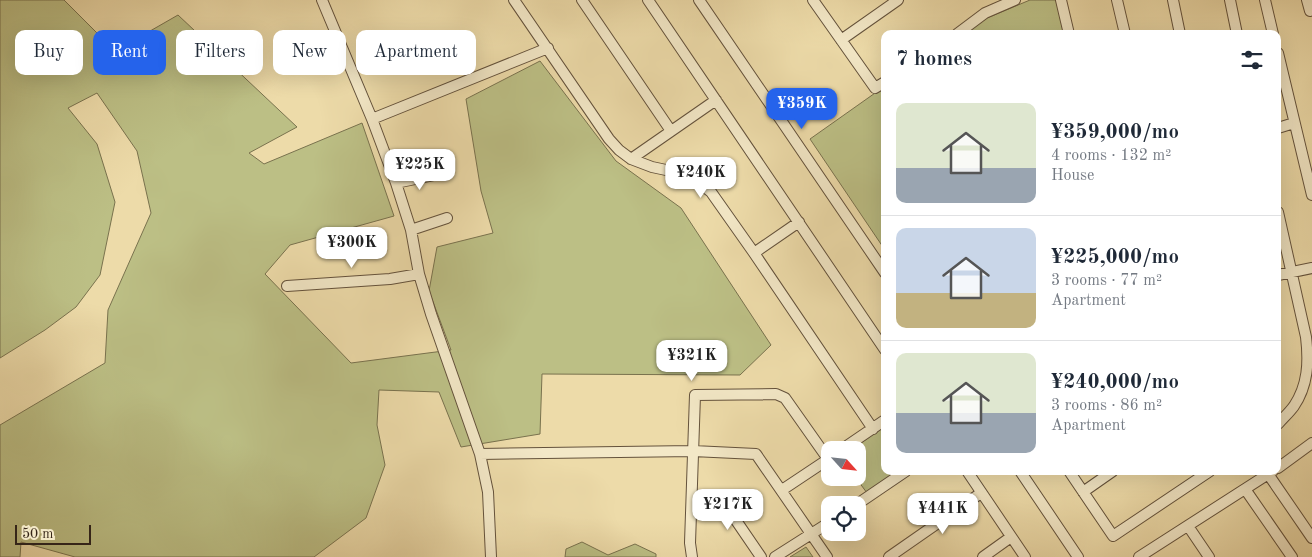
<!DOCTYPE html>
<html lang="en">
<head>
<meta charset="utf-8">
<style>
  :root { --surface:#fff; --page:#f6f6f7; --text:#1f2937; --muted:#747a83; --line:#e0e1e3; --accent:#2563eb }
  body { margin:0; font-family:"Old Standard TT",serif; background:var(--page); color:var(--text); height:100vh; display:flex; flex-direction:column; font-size:19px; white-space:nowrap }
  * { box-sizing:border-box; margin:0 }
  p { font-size:16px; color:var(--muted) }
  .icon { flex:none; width:28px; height:28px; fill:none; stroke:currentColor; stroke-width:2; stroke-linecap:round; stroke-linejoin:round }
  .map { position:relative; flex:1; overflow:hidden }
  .drawer { position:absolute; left:881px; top:30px; width:400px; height:445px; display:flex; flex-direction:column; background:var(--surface); border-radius:10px; box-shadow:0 5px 20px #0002 }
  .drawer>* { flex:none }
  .hud { position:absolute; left:15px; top:30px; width:475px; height:45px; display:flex; gap:10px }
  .needle { width:32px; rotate:117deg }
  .controls { position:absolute; left:821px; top:441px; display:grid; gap:10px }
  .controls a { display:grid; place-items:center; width:45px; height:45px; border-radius:10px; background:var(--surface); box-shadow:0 5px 20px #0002; font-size:25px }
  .scale { position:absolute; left:15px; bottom:12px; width:76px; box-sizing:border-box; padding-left:5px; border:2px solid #362518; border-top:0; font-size:14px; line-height:18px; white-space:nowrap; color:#362518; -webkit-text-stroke:4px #f3e8c7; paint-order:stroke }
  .price { position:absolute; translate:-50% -42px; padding:0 11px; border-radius:10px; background:#fff; color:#222; font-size:16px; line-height:32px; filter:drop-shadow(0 1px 2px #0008) }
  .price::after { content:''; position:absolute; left:50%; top:30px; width:15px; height:11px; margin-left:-8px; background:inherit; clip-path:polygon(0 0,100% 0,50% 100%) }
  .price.current { background:var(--accent); color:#fff }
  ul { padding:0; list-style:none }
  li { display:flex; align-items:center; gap:15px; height:125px; padding:0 15px }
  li+li { border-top:1px solid var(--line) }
  li span { display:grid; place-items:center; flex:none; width:140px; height:100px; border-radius:10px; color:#555 }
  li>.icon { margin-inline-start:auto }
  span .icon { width:60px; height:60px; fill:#fffc; stroke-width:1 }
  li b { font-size:21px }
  h2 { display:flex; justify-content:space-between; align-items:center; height:60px; padding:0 15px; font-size:21px }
  .tag { padding:0 18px; border-radius:10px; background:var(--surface); box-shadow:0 5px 20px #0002; font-size:18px; line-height:45px }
  .tag.current { background:var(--accent); color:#fff }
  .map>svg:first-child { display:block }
</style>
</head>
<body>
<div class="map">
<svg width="1312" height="557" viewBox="0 0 1312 557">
  <rect width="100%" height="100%" fill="#eddba9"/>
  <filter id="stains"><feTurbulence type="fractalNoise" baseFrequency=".004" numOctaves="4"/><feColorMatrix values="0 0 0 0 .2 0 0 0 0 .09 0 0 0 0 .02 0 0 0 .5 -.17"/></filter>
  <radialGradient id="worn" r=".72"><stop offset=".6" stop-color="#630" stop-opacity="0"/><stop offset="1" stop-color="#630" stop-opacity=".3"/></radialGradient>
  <path fill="#bcbf85" stroke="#79724e" d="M0 0H64L107 43 117 50 178 15 297 127 249 153 264 164 362 123 394 216 290 245 265 274 351 363 451 350 429 291 437 247 493 233 481 191 466 99 540 61 616 161 681 208 771 345 740 375 542 374 540 434 461 447 439 392 379 390 377 425 385 465 366 518 314 557H75L21 542 20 557H0V425L105 363 108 310 151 213 137 151 97 93 68 108 97 144 115 202 100 275 76 307 45 330 0 358Z
    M1030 0H1056L1064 34H964L987 18Z
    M885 86V250L810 139Z
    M885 426V471H898L867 493 856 478H858V450H851Z
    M582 542 608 555 635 544 656 554V557H565L566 549Z
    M806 547 813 557H790Z"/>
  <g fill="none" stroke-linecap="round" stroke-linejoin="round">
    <defs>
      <path id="minor" d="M322 0 372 119 396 183 411 230 419 274 431 314 480 454 488 492 491 557
        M514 0 609 139 619 150 631 159 652 167 680 173 691 177 711 192 754 253 873 429
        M582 0 671 131
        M648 0 885 350
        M699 0 885 273
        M813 0 875 88 885 82
        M1061 0 1069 34
        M1117 0 1125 34
        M1173 0 1180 34
        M1230 0 1237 34
        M1265 0 1273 34
        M1307 0 1310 11 1312 10
        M957 34 985 13 1015 0
        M841 40 898 0
        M1278 53 1312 195
        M372 119 548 48
        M1278 128 1294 123
        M631 159 716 100
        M396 183 439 174
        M1278 212 1306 337C1309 362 1308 385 1294 406 1289 413 1283 418 1278 424
        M411 230 447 218
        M754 253 799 222
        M1278 275 1312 268
        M287 286 390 279 419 274
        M841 450 885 420
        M480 454 693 451 756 454 827 557
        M1278 468 1312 443
        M967 471 1025 557
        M1020 471 1078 557
        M1069 471 1113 536 1210 471
        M1266 471 1312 538
        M1245 489 1292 557
        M782 490 830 458
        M1083 492 1113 471
        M856 505 906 471
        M692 508C707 508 721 505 733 516L761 557
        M1188 526 1209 557
        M692 557 690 543 695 395 776 394 785 398 828 459
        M775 557 830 522
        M889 557 981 493
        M983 557 1011 537
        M1139 557 1273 471"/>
    </defs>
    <use href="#minor" stroke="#64523c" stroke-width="12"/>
    <use href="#minor" stroke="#f3e8c7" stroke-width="10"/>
  </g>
  <rect width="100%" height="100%" filter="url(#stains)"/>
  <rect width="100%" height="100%" fill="url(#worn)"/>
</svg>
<div class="controls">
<a><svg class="needle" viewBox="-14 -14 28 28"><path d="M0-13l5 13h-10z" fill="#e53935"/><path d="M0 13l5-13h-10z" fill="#747a83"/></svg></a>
<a><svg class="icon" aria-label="locate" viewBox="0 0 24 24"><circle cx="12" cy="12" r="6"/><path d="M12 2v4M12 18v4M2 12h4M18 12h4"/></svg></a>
</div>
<div class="scale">50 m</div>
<b class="price current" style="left:802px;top:130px">¥359K</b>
<b class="price" style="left:420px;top:191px">¥225K</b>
<b class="price" style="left:701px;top:199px">¥240K</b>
<b class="price" style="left:352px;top:269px">¥300K</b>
<b class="price" style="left:692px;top:382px">¥321K</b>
<b class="price" style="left:728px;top:531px">¥217K</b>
<b class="price" style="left:943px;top:535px">¥441K</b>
<div class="hud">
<a class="tag">Buy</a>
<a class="tag current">Rent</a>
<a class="tag">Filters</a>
<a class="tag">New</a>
<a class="tag">Apartment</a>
</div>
<section class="drawer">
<h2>7 homes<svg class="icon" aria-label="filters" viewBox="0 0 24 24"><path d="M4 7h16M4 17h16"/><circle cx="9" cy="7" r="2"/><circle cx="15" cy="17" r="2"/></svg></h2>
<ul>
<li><span style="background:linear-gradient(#dfe7d0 65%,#9aa5b1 0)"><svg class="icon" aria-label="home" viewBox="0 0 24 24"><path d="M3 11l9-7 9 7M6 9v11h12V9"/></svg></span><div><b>¥359,000/mo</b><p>4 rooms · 132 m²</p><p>House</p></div></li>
<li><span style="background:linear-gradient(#c9d6e8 65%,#c2b280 0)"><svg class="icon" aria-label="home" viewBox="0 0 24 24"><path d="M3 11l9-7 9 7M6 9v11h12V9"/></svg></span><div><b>¥225,000/mo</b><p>3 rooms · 77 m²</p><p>Apartment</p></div></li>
<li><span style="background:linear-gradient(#dfe7d0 60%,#9aa5b1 0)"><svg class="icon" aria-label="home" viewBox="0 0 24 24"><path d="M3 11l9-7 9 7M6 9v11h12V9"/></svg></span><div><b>¥240,000/mo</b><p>3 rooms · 86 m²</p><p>Apartment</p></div></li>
</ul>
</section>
</div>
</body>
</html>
